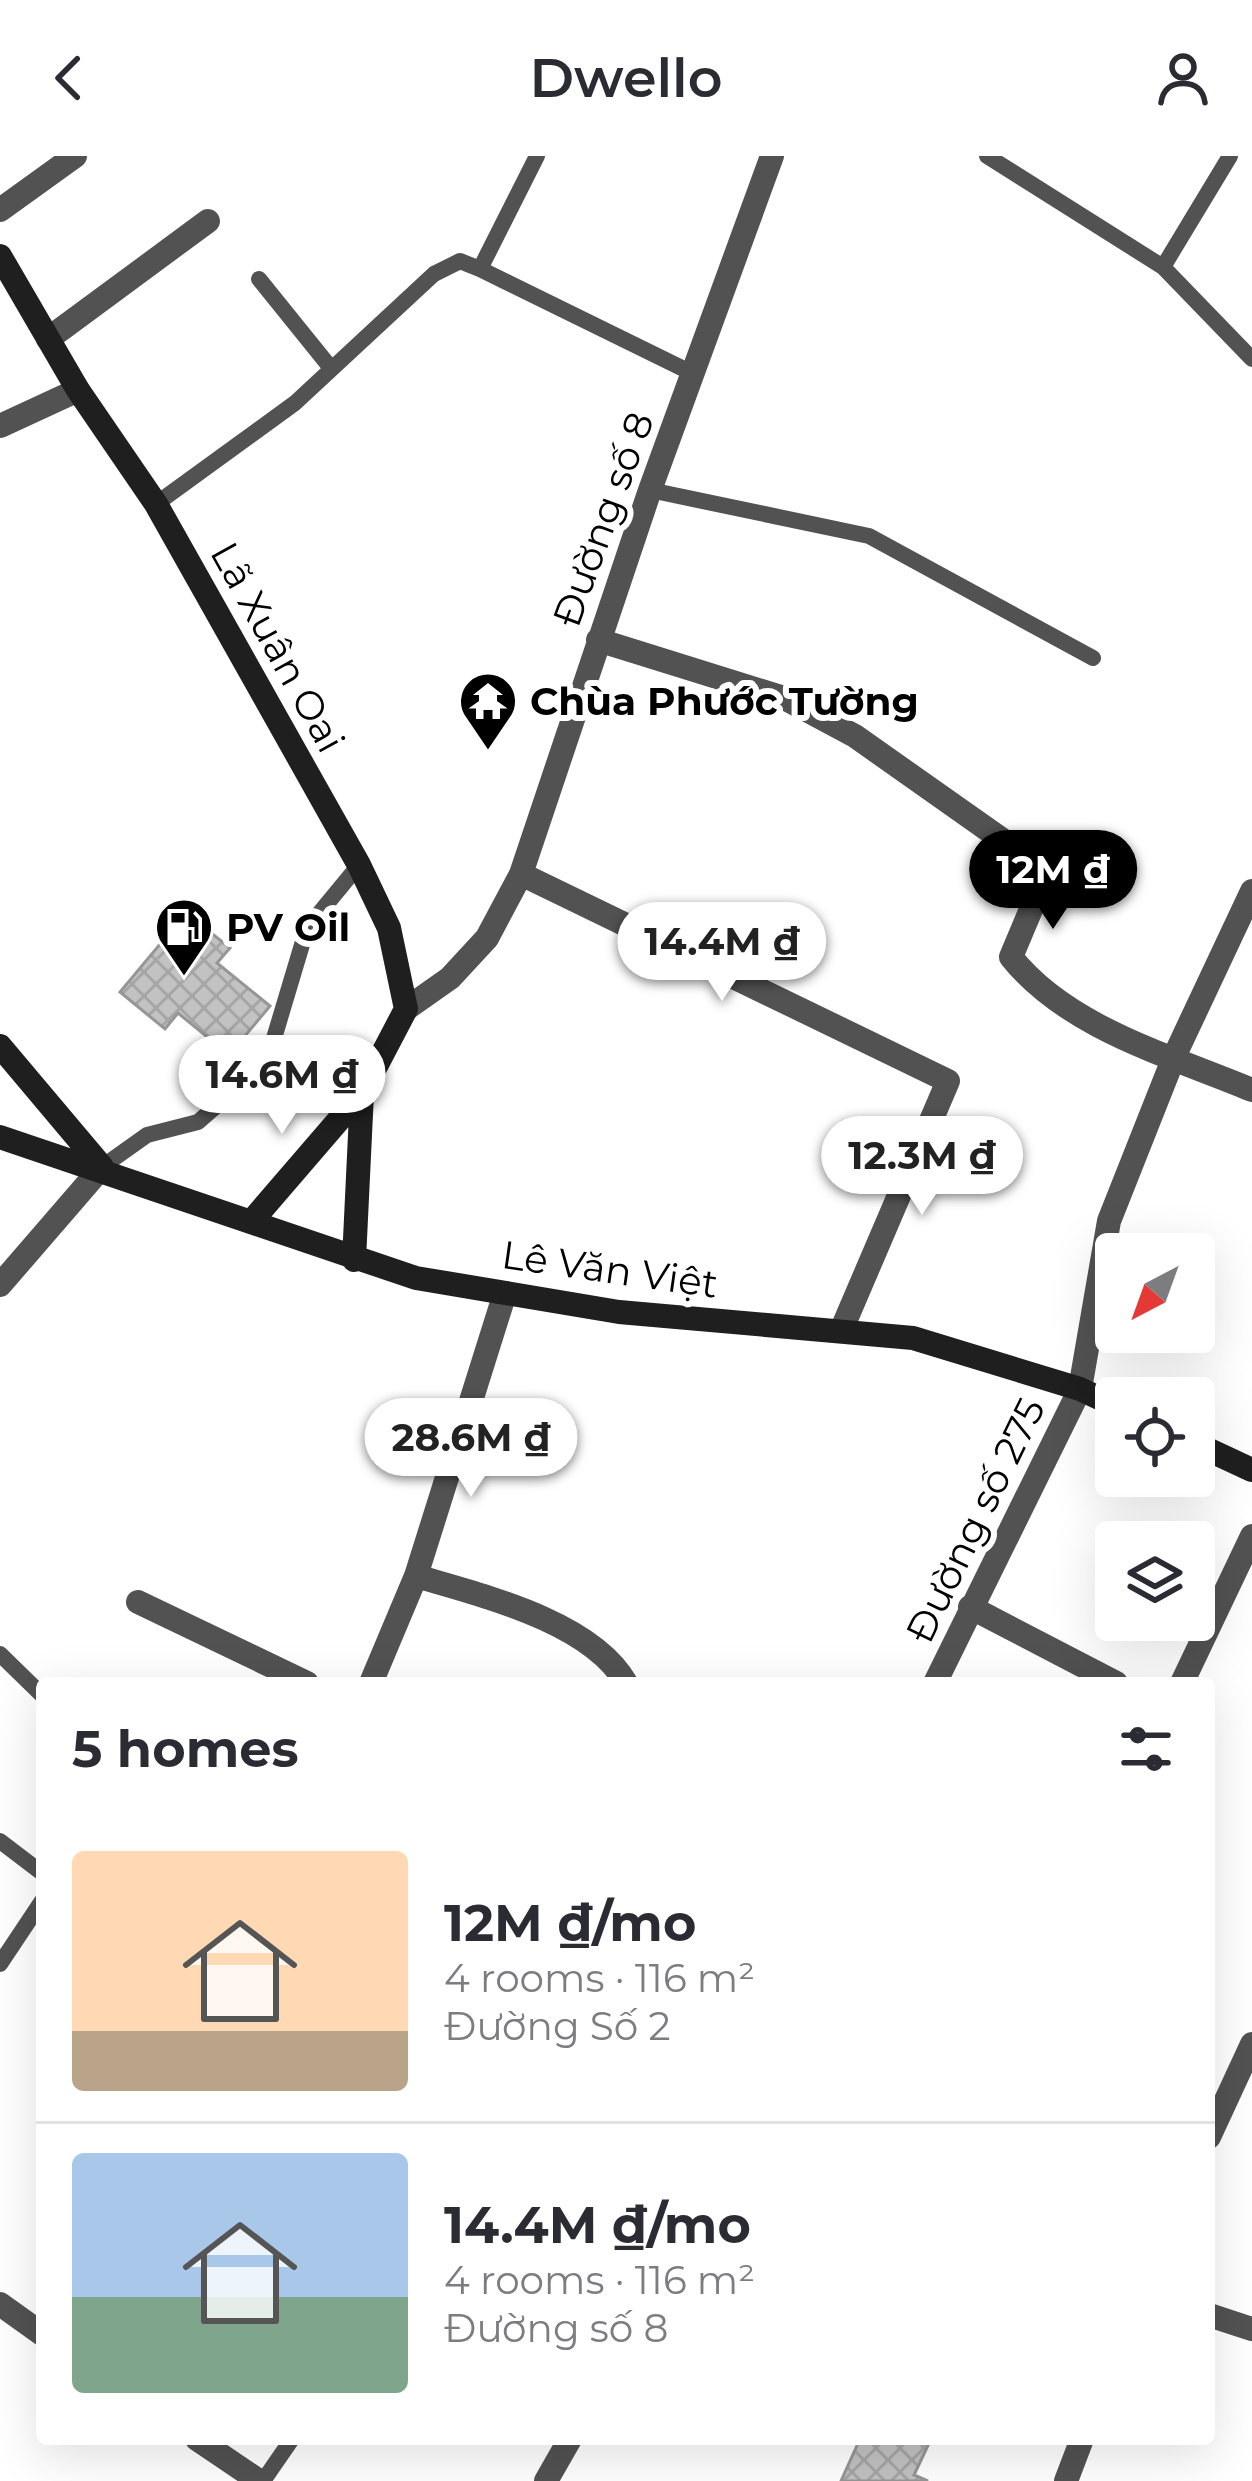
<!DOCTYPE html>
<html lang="en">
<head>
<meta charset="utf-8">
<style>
  :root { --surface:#fff; --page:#f7f7f7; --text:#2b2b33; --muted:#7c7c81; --line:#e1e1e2; --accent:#000 }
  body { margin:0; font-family:Montserrat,sans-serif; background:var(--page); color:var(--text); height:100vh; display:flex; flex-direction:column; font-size:45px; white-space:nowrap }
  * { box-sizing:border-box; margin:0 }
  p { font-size:39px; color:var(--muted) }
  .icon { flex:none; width:66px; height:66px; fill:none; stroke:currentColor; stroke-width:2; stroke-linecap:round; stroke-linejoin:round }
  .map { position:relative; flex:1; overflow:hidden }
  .drawer { position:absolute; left:36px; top:1521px; width:1179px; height:768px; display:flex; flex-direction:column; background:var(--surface); border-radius:12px; box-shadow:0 12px 48px #0002 }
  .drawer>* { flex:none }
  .needle { width:78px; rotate:221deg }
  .tools { position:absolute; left:1095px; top:1077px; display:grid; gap:24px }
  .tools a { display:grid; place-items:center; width:120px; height:120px; border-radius:12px; background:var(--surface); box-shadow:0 12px 48px #0002; font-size:60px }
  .price { position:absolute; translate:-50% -102px; padding:0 27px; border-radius:42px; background:#fff; color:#222; font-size:39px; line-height:78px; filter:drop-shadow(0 3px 6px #0008) }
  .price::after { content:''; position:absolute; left:50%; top:72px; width:36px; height:27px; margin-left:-18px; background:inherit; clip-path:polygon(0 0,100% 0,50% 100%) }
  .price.selected { background:var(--accent); color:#fff }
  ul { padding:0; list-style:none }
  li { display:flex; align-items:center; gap:36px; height:300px; padding:0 36px }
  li+li { border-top:3px solid var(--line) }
  li span { display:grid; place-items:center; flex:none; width:336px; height:240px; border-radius:12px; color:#555 }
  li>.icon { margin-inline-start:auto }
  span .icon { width:144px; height:144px; fill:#fffc; stroke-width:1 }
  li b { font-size:51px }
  h2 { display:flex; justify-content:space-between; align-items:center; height:144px; padding:0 36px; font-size:51px }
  header { display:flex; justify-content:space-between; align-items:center; height:156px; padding:0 36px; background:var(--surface); font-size:54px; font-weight:600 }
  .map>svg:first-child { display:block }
</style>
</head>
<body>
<header><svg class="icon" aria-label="back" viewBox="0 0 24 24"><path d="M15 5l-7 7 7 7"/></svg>Dwello<svg class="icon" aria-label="person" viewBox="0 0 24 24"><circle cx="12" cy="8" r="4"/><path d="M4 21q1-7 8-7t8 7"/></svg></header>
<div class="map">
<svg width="1252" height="2325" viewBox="0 0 1252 2325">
  <defs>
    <pattern id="building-cross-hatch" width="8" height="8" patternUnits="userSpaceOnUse" patternTransform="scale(3)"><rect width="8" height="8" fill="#c2c2c2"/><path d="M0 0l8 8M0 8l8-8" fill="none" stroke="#a5a5a5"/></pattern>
  </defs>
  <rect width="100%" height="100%" fill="#fff"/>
  <path fill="url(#building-cross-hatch)" stroke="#969696" stroke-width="3" d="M186 757 230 792 217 807 270 850 229 899 178 857 165 873 120 836Z
    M860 2283H931L914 2319 928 2325H841Z"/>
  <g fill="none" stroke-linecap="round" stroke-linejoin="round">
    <path stroke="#525252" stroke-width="16" d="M987 0 1163 111 1252 203
      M1163 111 1230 0
      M480 113 694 218
      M259 123 330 211
      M650 334 869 380 1093 502
      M156 348 295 247 434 118 460 105 480 113 537 0
      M102 1011 147 979 198 966 230 938 272 889 307 772 359 709
      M0 1498 42 1539
      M0 1685 42 1717
      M0 1808 42 1745
      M263 2325 292 2283"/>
    <path stroke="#525252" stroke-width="24" d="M0 54 75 0
      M48 183 208 65
      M0 270 78 234
      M598 484 784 542 855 580 1042 712 1045 720 1011 801C1067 872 1171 900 1252 934
      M521 718 948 925 841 1175
      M406 853 450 822 487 782 521 718 650 334 772 0
      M416 1420C480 1439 591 1465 626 1527
      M138 1446 307 1527
      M970 1451 1116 1527
      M371 1527 416 1420 505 1137
      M935 1527 1080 1233 1109 1065 1174 901 1252 735
      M1182 1527 1252 1380
      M1209 1981 1252 1888
      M0 2148 42 2178
      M1209 2159 1252 2173
      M197 2283 259 2325
      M546 2325 570 2283
      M1066 2325 1082 2283"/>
    <path stroke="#525252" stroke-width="24" d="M0 1129 102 1011"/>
    <path stroke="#1f1f1f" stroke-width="24" d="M0 100 78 234 156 348 359 709 389 772 406 853 362 937 251 1066
      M0 890 102 1011
      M0 981 416 1122 619 1156 913 1182 1080 1233 1116 1250
      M354 1104 362 937
      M1194 1287 1252 1314"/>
  </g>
  <defs>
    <symbol id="temple-pin" viewBox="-11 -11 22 30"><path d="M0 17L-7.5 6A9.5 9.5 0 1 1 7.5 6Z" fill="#000" stroke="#fff"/><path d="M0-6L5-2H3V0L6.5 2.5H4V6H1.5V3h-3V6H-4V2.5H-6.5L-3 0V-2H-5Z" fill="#fff"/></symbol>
    <symbol id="fuel-pin" viewBox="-11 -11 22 30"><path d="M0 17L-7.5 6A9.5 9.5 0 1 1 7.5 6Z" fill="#000" stroke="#fff"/><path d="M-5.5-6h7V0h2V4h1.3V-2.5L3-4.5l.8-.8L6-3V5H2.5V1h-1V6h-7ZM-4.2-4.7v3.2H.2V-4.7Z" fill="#fff"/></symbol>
  </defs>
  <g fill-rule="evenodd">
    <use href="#temple-pin" x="455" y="512" width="66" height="90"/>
    <use href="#fuel-pin" x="151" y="738" width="66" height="90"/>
  </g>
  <g text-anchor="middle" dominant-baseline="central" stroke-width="12" stroke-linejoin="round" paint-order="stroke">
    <g font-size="39" fill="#000" stroke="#fff">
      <text transform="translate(603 363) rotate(-70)">Đường số 8</text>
      <text transform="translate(278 491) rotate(61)">Lã Xuân Oai</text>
      <text transform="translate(610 1113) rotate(8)">Lê Văn Việt</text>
      <text transform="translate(975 1364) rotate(-64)">Đường số 275</text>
    </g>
    <g font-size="39" font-weight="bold" fill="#000" stroke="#fff" text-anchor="start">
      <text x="530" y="545">Chùa Phước Tường</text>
      <text x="226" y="771">PV Oil</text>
    </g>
  </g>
</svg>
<div class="tools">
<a><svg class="needle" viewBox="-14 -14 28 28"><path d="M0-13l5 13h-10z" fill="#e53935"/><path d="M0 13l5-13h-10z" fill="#7c7c81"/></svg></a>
<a><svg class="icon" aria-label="locate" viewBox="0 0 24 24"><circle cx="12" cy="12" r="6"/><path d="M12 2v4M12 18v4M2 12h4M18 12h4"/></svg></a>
<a><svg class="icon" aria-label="layers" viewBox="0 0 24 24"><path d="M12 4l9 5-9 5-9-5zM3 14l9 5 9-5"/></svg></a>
</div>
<b class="price selected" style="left:1053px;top:776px">12M ₫</b>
<b class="price" style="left:722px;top:848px">14.4M ₫</b>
<b class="price" style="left:282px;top:981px">14.6M ₫</b>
<b class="price" style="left:922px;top:1062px">12.3M ₫</b>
<b class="price" style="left:471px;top:1344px">28.6M ₫</b>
<section class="drawer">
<h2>5 homes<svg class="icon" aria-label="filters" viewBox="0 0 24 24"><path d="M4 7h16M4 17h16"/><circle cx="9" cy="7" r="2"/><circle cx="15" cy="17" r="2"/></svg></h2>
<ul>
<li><span style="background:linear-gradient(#ffd9b3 75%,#b9a48a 0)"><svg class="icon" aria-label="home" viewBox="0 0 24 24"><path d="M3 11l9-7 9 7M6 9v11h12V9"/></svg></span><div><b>12M ₫/mo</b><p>4 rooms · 116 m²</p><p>Đường Số 2</p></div></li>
<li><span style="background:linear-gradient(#a9c7e8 60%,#7fa58c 0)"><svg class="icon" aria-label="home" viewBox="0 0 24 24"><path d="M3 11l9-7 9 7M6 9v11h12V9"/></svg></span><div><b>14.4M ₫/mo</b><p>4 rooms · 116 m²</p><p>Đường số 8</p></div></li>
</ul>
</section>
</div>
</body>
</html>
